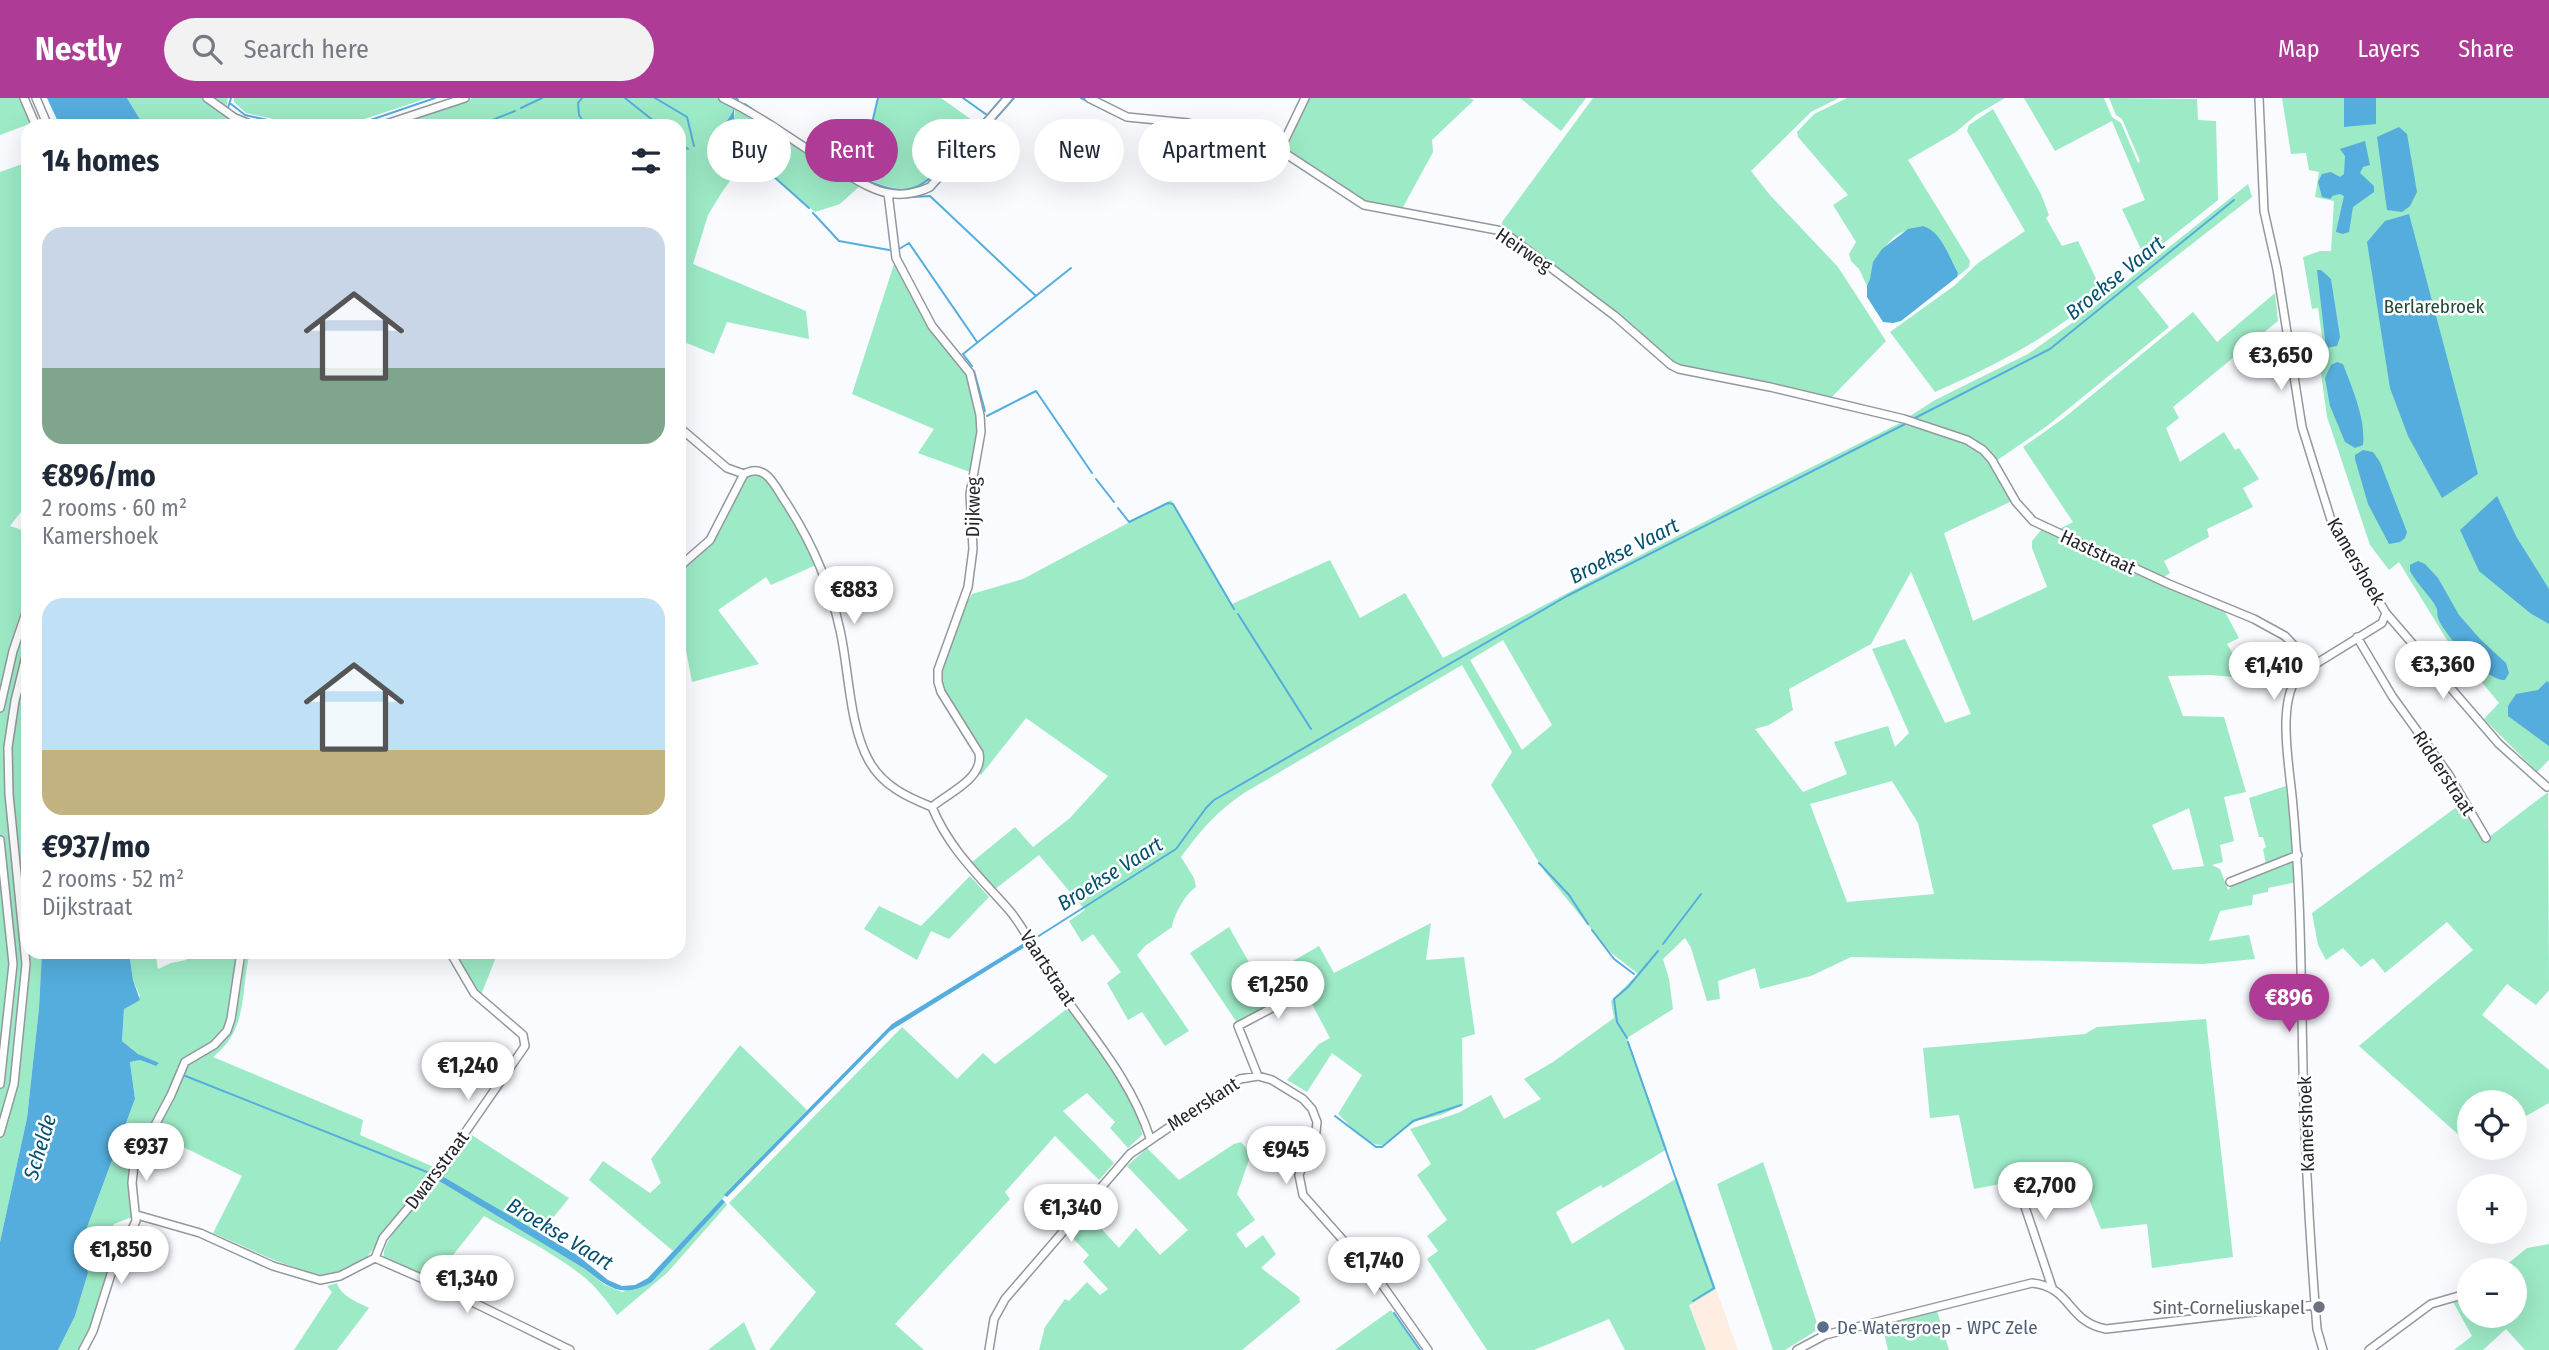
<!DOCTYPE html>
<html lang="en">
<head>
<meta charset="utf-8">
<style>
  :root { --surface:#fff; --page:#f2f2f3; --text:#1f2937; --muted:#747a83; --accent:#ae3b95 }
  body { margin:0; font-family:"Fira Sans Condensed",sans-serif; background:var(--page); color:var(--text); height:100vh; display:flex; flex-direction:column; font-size:26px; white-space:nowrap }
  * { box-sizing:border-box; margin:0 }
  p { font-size:23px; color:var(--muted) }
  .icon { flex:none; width:38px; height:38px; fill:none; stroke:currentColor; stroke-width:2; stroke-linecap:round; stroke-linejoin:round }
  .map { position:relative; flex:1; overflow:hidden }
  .side { position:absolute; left:21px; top:21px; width:665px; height:840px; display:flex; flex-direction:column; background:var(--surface); border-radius:21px; box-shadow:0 7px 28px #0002 }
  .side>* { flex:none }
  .guide { position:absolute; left:707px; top:21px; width:665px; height:63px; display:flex; gap:14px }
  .fabs { position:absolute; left:2457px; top:992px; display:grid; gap:14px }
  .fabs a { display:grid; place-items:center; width:70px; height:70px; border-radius:50%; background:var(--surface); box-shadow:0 7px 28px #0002; font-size:35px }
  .price { position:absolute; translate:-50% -60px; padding:0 16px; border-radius:24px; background:#fff; color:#222; font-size:23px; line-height:46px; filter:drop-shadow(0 2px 4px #0008) }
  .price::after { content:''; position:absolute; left:50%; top:42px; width:21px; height:16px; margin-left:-10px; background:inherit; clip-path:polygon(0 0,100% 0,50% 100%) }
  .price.selected { background:var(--accent); color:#fff }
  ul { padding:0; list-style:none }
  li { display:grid; align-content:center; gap:14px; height:371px; padding:0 21px }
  li span { display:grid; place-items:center; height:217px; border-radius:21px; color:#555 }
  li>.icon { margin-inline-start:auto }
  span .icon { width:126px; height:126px; fill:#fffc; stroke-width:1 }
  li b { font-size:30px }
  h2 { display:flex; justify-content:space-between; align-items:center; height:84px; padding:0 21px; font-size:30px }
  .tag { padding:0 24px; border-radius:32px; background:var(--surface); box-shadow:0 7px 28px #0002; font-size:24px; line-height:63px }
  .tag.selected { background:var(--accent); color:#fff }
  header { display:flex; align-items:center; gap:42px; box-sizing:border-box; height:98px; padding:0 35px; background:var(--accent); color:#fff }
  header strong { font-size:33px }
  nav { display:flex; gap:38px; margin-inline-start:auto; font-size:24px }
  .search { width:490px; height:63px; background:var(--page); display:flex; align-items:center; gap:18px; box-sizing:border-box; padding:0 24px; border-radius:38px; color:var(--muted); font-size:26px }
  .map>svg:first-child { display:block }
</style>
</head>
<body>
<header>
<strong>Nestly</strong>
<div class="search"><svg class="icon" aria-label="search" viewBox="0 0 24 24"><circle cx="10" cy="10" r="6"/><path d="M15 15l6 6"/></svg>Search here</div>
<nav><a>Map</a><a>Layers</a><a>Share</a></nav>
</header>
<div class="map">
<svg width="2549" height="1252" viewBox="0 0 2549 1252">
  <rect width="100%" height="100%" fill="#f9fbff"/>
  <path fill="#fdeee1" d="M1716 1191 1738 1252H1706L1689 1206Z"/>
  <path fill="#9deac6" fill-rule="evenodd" d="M0 0H23L32 25 0 37Z
    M127 0H228L226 11 249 28H144Z
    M234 0H428L346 27 335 28 296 26 246 15 234 4Z
    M473 0H722L861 87 840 106 815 114 748 58 722 94 708 117 693 166 806 213 809 241 727 224 714 256 679 242V28H387ZM735 11 734 21 755 35 744 56H733L724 25 731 21Z
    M878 0H941L979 27C939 73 926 112 860 77Z
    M1309 0H1469L1474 2 1432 42 1433 54 1402 111 1374 107 1362 102 1286 52Z
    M1520 0H1586L1561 33Z
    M1593 0H1839L1811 14 1751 73 1769 96 1838 169 1886 243 1830 301 1775 287 1688 271 1673 265 1502 130V124Z
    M1847 0H2005L1976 17 1956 34 1908 62 1970 163 1969 169 1957 179 1958 175 1939 141 1923 128C1881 135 1883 158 1867 188L1859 171 1851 163 1849 156 1856 144 1833 107 1848 97 1798 39 1797 34 1814 16Z
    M2024 0H2104L2112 19 2121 25 2138 65 2140 63 2122 21 2116 17 2109 0 2197 1 2198 22 2216 23 2218 102 2145 160 2122 111 2145 102 2112 23 2055 53Z
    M2282 0H2549V662L2537 674 2484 621 2499 605 2447 542 2399 464 2389 472 2370 447 2327 319 2319 261 2325 260 2318 210 2312 211 2303 159 2320 153H2331L2334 103 2315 99 2319 74 2309 72 2306 55 2291 56Z
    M1993 11 2041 96 2049 117 2046 120 2062 148 2078 143 2102 193C2053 238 1996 267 1935 294L1890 234 1954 188 1978 165 2025 133 1967 33 1969 27Z
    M28 64V405L10 428 28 434V615L24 652V698L28 722V854H42V858L39 910 27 1020 0 1144V74Z
    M2248 86 2252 99 2137 189 2169 229 2047 328 1996 363 1965 337 1910 318 1935 302 2028 256 2093 210Z
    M895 163 925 223 970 281 978 319 977 336 970 374 918 355 934 331 852 296Z
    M2275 195 2278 223 2173 309 2179 320 2166 330 2180 364 2224 334 2235 352 2239 350 2259 381 2243 390 2253 409 2207 431 2209 439 2164 463 2170 475 2164 479 2057 432 2073 424 2023 349 2064 320 2193 214 2217 244Z
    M1900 325C1930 336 1969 338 1989 365 1998 377 2005 391 2012 403L1944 435 1973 523 2047 489 2032 450V443L2043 430 2131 473 2224 512 2239 540 2227 546 2237 563 2248 558 2261 581 2209 577 2168 578 2183 618 2224 619 2246 694 2224 699 2234 743 2220 747 2223 764 2212 767 2220 771 2228 792 2234 785 2295 761 2296 784 2268 790V794L2253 797 2252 807 2220 813 2209 843 2249 837 2255 861 2203 866 1851 859 1811 878 1760 891 1755 870 1718 883 1720 901 1707 903 1691 850 1685 840 1663 861 1669 881 1673 911 1627 940 1667 1051 1603 1090 1601 1087 1556 1114 1572 1146 1677 1080 1716 1191 1689 1207 1706 1252H1625L1609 1221 1534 1252H1487L1427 1161 1438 1153 1427 1138 1447 1122 1417 1077 1431 1066 1410 1031 1458 1015 1491 997 1504 1021 1541 1001 1524 981 1553 964 1614 920 1611 903 1638 876 1609 853 1545 774 1491 687 1512 654 1462 567 1244 695C1214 716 1203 730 1181 759L1194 780 1196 789C1185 796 1174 817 1172 829L1145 848 1137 857 1189 933 1165 948 1142 914 1128 922 1107 885 1121 874 1093 836 1082 844 1069 823 1085 812 1039 757 994 792 971 765 1015 729 1033 749 1070 720 1108 678 1026 620 981 677 979 675 983 667V657L944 591C936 563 957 529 968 503L972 496 1023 481 1171 402 1232 506 1330 462 1360 520 1405 495 1443 560 1754 398ZM1911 474 1971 616 1945 625 1905 541 1872 551 1909 635 1895 649 1888 628 1834 644 1847 676 1803 694 1755 631 1769 627 1793 612 1789 591 1871 546ZM1503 542 1552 627 1522 652 1470 562ZM1892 683 1918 725 1934 796 1847 804 1810 706ZM2189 710 2204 768 2173 772 2152 727Z
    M759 375C784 395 804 438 816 467L771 487 766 479 718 512 759 566 692 584 681 526H679V472C716 450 730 413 748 377Z
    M2286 688 2293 757 2266 766 2263 751 2266 749 2263 739H2259L2249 700Z
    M2548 694 2549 892 2536 907 2507 886 2482 917 2549 972V1005L2515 1024V1004H2469V1046L2359 948 2473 852 2447 824 2385 875 2373 860 2361 869 2343 850 2326 862 2318 847 2312 815 2462 705 2484 743Z
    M970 778 989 799 949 841 931 833 917 862 864 831 879 808 921 828Z
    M1431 825 1426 862 1464 859 1475 936 1462 940 1463 1007 1441 1017 1416 1023 1383 1047C1366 1048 1350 1027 1338 1016L1362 977 1332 955 1307 994 1287 982 1319 946 1330 940 1304 891 1274 908 1264 885 1265 879 1319 848 1334 875Z
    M1229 829 1259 882 1270 909 1240 929 1190 855Z
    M129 854H155L158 871 171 865 186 862 189 854H250C240 894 249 931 213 959L363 1022 360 1037 436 1070 367 1159 336 1176 325 1178 312 1175 276 1163 213 1135 242 1078 155 1035 138 1068 137 1090 133 1091 137 1117 114 1126 101 1150 106 1166 113 1170 83 1252H58L75 1218 88 1175 82 1151 86 1132 135 1001 130 964 140 962 156 968 158 966 138 956 122 943 124 911 140 898 133 882Z
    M454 854H498L481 897Z
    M1068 910C1087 938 1142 1005 1142 1037L1128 1050 1110 1030 1115 1024 1087 995 1063 1013 1114 1065 1099 1082 1055 1038 1005 1094 1010 1101 895 1226 924 1252H769L816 1194 729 1105 902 929 957 981 983 955 995 966Z
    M2206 921 2233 1159 2152 1170 2147 1126 2101 1131 2082 1084 2031 1097 2026 1081 1974 1091 1959 1017 1930 1020 1923 950 2085 936 2097 929Z
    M740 947 807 1012 673 1153 589 1082 603 1063 650 1095 661 1085 651 1061Z
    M470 1036 569 1100 540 1136 442 1078Z
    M1241 1044 1251 1056 1237 1096 1255 1122 1236 1136 1246 1150 1263 1137 1276 1156 1261 1170 1299 1199 1300 1204 1242 1252H1039L1045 1229 1065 1201 1069 1203 1087 1184 1100 1197 1108 1191 1083 1164 1089 1157 1069 1136 1087 1115 1119 1150 1136 1130 1160 1157 1188 1132 1127 1068 1147 1050 1179 1082 1234 1046Z
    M1763 1064 1819 1231 1785 1252H1773L1717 1086Z
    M439 1083 585 1171 605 1187 622 1194 652 1184 725 1104 727 1107 667 1175 617 1217C607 1203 597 1190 584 1179 554 1155 518 1137 484 1118L434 1181 384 1160C379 1142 426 1098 439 1083Z
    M2549 1146V1252H2525L2506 1231 2483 1252H2454L2472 1238 2452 1202 2469 1197V1218H2515V1172H2500L2527 1150Z
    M337 1185C340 1198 358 1204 369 1210L337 1252H294L332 1194 327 1188Z
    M1391 1212 1420 1252H1335Z
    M1937 1213 1949 1252H1888L1882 1226Z
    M744 1224 756 1252H708Z"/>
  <path fill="#54addc" d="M47 0H127L144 28H60Z
    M2344 0H2376V26L2344 29Z
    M734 10V21C765 25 750 39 745 56 732 55 722 57 715 43 717 29 730 24 734 10Z
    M2399 29 2407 36 2417 94 2410 108 2402 114 2387 112 2377 39Z
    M2365 43 2370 67 2363 69 2360 75 2374 88V94L2353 109 2349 134 2343 136 2336 134 2344 98 2340 96 2332 98 2331 101 2322 99 2318 84 2322 76 2331 74 2340 79 2344 76 2345 58 2340 51Z
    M2409 116 2478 376 2442 400 2408 338 2390 290 2367 144 2385 123Z
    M1923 128C1941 133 1949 159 1958 175L1957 179 1901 223 1893 225 1883 224 1867 199V188L1870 181 1873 164 1882 151 1908 131Z
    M2317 172H2321L2331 181 2340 239 2337 248 2326 250Z
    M2337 264 2343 266C2352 290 2366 321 2363 347L2355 350 2345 344 2330 308 2325 280 2331 267Z
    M2363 352 2373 354 2380 364 2407 434 2405 440 2400 444 2389 446 2368 406 2355 361V357Z
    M2497 398 2517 440 2549 491V526L2530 515 2479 473 2460 432Z
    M2418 463 2425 466 2438 480 2459 517 2481 542 2506 565 2509 575 2505 582C2486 583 2445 538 2438 520 2437 516 2438 512 2436 509 2431 499 2417 486 2410 473V467Z
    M2547 583 2549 585V648L2508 618V608L2516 596 2538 592Z
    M1024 845 1025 849 890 933 727 1099 724 1097 892 926Z
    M42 854H129L133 882 140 902 124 911 122 943 138 956 159 965 156 968 140 962 130 964 135 1001 86 1132 82 1151 88 1175 75 1218 58 1252H0V1144L27 1020 39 910Z
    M442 1078 577 1157 608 1182 622 1188 635 1187 648 1180 722 1101 725 1104 652 1184C622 1201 609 1190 585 1171L439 1083Z"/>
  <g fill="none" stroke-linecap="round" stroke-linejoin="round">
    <path stroke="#54addc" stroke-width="2" d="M582 0 578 5 579 17 586 28
      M625 0 660 28
      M655 0 687 19 694 48
      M736 0 738 2
      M963 0 987 17
      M1081 0 1115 17
      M231 6 245 17 295 28
      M745 6 759 16
      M228 10 231 0
      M521 10 542 0
      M353 28 435 0
      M477 28 515 13
      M802 43 858 77 861 71 878 0
      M679 44 688 51
      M961 48 1002 0
      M753 60 809 110
      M864 81C913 104 924 88 956 53
      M935 89 1014 0
      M897 100 930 98 1036 198
      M813 115 839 143 889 152
      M899 151 909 145 977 244
      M972 268 963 256 1071 170
      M974 273 985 313
      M987 318 1036 293 1092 375
      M1913 321 2050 251 2234 102
      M1096 381 1114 404
      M1118 410 1129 424 1168 405 1173 406 1234 511
      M1238 516 1311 631
      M1539 765 1569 797 1588 826
      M1592 832 1614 861 1634 876
      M1034 841 1176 751 1206 710 1214 702 1567 498 1905 326
      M1663 846 1701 796
      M1627 940 1617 924 1614 901 1628 889 1658 853
      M1628 944 1714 1190 1693 1203
      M183 977 432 1076
      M1335 1018 1376 1049H1382L1413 1023 1461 1007
      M1394 1215 1420 1252"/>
    <defs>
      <path id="minor" d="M24 0 36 28
        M36 0 48 28
        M207 0 235 20 255 28
        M723 0C765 20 803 50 843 74 857 82 872 92 888 95 901 98 918 95 930 89L1008 0
        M1089 0 1127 19 1188 25 1280 52 1364 107 1502 133 1615 218 1671 267 1679 271 1770 289 1904 321 1967 342 1983 352 1992 362 2016 404 2033 423 2169 486 2254 521 2285 538 2312 567
        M2259 0 2264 113 2277 171 2302 329 2332 425 2386 515 2499 646 2547 689
        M380 28 465 0
        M1280 52 1305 0
        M888 95 896 160 932 228 970 275 980 317 981 334 970 396 973 451 968 489 938 572V584L941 594 979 655C984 681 948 695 932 709
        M679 329 727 370 744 376C764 365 773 384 783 400 809 439 830 486 840 532 849 572 849 627 869 663 883 688 907 699 932 709
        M679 469 710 442 744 376
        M2357 539 2392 598 2449 677 2486 740
        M0 610 13 553 28 509
        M932 709C949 751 980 779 1009 812 1028 834 1038 862 1055 885 1090 936 1131 981 1150 1040
        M0 742 13 866 0 986
        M2230 784 2298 757
        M1258 978 1238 928 1304 893
        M0 1035 14 986 26 866 9 696 8 649 15 603 28 550
        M2022 1100 2052 1189
        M137 1117 200 1135 273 1168 320 1182 340 1178 375 1160
        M375 1160 383 1140 435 1078 525 948 523 937 474 895 450 854
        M375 1160 446 1191 570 1252
        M2496 1172 2500 1169
        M83 1252 93 1233 113 1170 136 1123 132 1085 134 1067 171 997 185 964 214 947 227 933 231 921 241 854
        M989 1252 994 1221 1005 1201 1130 1056 1240 981 1258 978 1272 982 1303 1001 1312 1011 1317 1024 1316 1034 1299 1077 1303 1097 1381 1185 1428 1252
        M1797 1252 1825 1237 2032 1185C2072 1189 2067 1224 2106 1231L2315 1207
        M2323 1252 2317 1231C2310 1144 2305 1057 2303 970 2301 879 2301 789 2292 698 2289 666 2276 599 2301 575L2382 525 2386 515
        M2369 1252 2431 1206 2469 1195"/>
    </defs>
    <use href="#minor" stroke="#9397a0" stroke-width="10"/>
    <use href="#minor" stroke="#fff" stroke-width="7"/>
  </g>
  <circle fill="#6b7280" stroke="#fff" stroke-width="2.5" cx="2319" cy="1209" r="7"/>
  <circle fill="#5c6f8a" stroke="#fff" stroke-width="2.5" cx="1823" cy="1229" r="7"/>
  <g text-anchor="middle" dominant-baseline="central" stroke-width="5" stroke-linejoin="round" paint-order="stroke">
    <g font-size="19" fill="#25262a" stroke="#fff">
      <text transform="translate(1524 152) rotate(34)">Heirweg</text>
      <text transform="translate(973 409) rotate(-89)">Dijkweg</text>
      <text transform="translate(2098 454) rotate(25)">Haststraat</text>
      <text transform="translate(2356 463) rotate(60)">Kamershoek</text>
      <text transform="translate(2444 675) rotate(57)">Ridderstraat</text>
      <text transform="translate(1048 870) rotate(57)">Vaartstraat</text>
      <text transform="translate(1203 1006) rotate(-33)">Meerskant</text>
      <text transform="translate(2306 1026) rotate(-92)">Kamershoek</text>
      <text transform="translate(437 1072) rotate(-53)">Dwarsstraat</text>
    </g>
    <g font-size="19" fill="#224b39" stroke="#fff">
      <text x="2434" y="208">Berlarebroek</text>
    </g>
    <g font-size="19" fill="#5b616d" stroke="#fff" text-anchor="end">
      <text x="2305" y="1209">Sint-Corneliuskapel</text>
    </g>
    <g font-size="19" fill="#4e5e75" stroke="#fff" text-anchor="start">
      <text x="1837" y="1229">De Watergroep - WPC Zele</text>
    </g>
    <g font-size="21" font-style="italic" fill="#04506f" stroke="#fff">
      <text transform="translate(2115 180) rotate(-39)">Broekse Vaart</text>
      <text transform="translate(1624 453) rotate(-27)">Broekse Vaart</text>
      <text transform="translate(1110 776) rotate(-32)">Broekse Vaart</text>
      <text transform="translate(40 1049) rotate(-73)">Schelde</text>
      <text transform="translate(560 1136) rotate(31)">Broekse Vaart</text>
    </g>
  </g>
</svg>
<div class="fabs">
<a><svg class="icon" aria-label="locate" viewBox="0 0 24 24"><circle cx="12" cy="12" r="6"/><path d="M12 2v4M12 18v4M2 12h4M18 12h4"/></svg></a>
<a>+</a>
<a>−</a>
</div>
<b class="price" style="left:2281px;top:294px">€3,650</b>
<b class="price" style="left:854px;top:528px">€883</b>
<b class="price" style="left:2443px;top:603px">€3,360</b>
<b class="price" style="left:2274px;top:604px">€1,410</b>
<b class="price" style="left:1278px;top:923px">€1,250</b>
<b class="price selected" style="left:2289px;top:936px">€896</b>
<b class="price" style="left:468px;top:1004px">€1,240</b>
<b class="price" style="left:146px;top:1085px">€937</b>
<b class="price" style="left:1286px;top:1088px">€945</b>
<b class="price" style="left:2045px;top:1124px">€2,700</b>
<b class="price" style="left:1071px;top:1146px">€1,340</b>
<b class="price" style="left:121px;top:1188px">€1,850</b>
<b class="price" style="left:1374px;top:1199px">€1,740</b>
<b class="price" style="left:467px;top:1217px">€1,340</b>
<div class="guide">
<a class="tag">Buy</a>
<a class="tag selected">Rent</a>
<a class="tag">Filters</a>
<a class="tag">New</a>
<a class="tag">Apartment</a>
</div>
<section class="side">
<h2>14 homes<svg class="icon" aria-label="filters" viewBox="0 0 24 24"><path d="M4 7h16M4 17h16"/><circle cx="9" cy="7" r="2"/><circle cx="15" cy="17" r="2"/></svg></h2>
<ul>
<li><span style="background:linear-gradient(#c9d6e8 65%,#7fa58c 0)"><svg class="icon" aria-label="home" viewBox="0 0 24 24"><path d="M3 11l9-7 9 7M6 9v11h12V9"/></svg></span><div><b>€896/mo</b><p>2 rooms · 60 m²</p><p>Kamershoek</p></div></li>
<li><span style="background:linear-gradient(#bfe0f5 70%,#c2b280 0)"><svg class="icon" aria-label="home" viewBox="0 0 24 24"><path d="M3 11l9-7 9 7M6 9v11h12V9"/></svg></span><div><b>€937/mo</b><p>2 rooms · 52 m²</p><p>Dijkstraat</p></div></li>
</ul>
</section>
</div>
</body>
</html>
